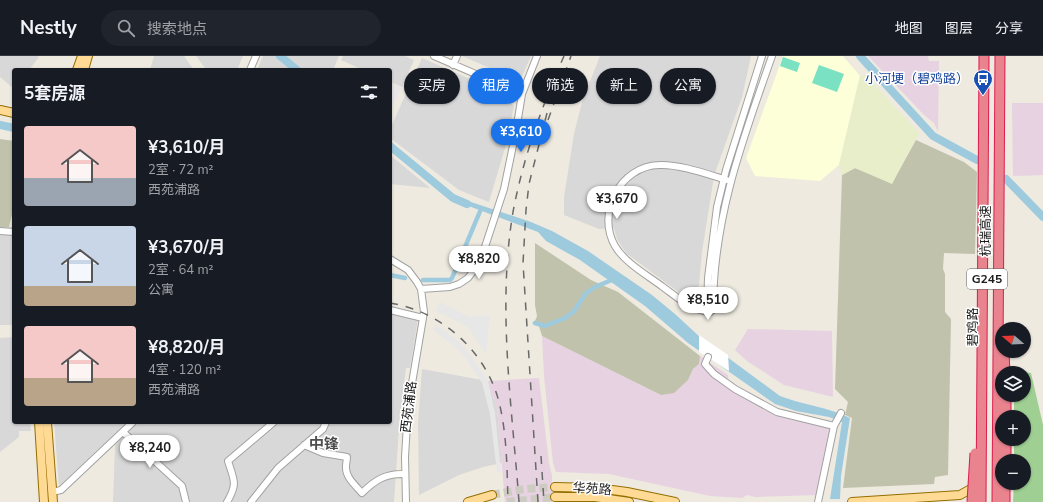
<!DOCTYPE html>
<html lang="zh">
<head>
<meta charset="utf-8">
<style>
  :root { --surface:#171b24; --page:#20242c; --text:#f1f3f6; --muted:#9ea1a6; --line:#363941; --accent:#1a73e8 }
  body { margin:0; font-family:"Nunito Sans","Noto Sans SC",sans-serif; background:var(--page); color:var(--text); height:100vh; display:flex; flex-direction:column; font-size:15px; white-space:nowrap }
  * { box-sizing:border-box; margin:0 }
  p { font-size:13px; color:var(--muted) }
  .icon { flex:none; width:22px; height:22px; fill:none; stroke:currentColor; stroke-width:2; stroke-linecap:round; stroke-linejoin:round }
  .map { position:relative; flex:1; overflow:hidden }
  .details { position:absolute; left:12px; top:12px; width:380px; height:356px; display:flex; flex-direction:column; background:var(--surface); border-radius:4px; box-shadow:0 1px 3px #0004 }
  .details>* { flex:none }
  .hud { position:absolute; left:404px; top:12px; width:380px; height:36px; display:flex; gap:8px }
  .needle { width:26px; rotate:289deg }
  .tools { position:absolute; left:995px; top:266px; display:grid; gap:8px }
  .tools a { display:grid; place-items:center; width:36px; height:36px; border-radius:50%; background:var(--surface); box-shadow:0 1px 3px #0004; font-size:20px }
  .price { position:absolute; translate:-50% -34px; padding:0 9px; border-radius:14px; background:#fff; color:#222; font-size:13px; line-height:26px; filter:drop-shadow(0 1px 2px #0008) }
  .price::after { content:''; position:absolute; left:50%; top:24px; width:12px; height:9px; margin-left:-6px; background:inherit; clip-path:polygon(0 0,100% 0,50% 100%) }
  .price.active { background:var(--accent); color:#fff }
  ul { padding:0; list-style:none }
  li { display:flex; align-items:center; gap:12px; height:100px; padding:0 12px }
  li span { display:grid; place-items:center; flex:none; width:112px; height:80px; border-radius:4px; color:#555 }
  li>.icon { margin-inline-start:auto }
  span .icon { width:48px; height:48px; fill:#fffc; stroke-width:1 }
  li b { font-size:17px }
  h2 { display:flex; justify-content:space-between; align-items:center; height:48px; padding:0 12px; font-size:17px }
  .tag { padding:0 14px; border-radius:18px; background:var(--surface); box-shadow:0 1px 3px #0004; font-size:14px; line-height:36px }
  .tag.active { background:var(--accent); color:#fff }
  header { display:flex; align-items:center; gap:24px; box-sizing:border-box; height:56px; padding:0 20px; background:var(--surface); border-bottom:1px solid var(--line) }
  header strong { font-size:19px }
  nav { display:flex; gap:22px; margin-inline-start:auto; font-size:14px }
  .search { width:280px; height:36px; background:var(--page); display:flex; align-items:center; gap:10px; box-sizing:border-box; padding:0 14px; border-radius:22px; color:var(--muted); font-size:15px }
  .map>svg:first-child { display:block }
</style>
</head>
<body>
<header>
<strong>Nestly</strong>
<div class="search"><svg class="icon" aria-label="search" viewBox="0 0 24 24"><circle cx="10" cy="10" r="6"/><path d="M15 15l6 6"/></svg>搜索地点</div>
<nav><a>地图</a><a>图层</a><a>分享</a></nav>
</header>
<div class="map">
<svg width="1043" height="446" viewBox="0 0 1043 446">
  <rect width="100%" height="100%" fill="#eeeae0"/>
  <path fill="#d9d8d8" d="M0 0H38L39 1 29 14H14V33L0 21Z
    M154 0H184L194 14H150Z
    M196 0H243L237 14H210L205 12Z
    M263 0H339L333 14H257Z
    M343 0H405L414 4 402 31 390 26V14H363L341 4Z
    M462 0H531L520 25Z
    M600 0H751L742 41 714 120 702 196 698 239 689 244 626 197 617 183 614 172 599 173 564 159V141L574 78 582 46Z
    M422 2 502 37 514 50 505 92 489 146 459 134 390 82V73Z
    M390 99 430 132 390 128Z
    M0 171H13L14 173V269H0Z
    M390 256 418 263 410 312H406L400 358 394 446H113L115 389 123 379 184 429 124 375 132 366H390Z
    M14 281V366H30L31 375H19V381L0 396V282Z
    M422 313 488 325 497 352 502 407 483 411 459 419 419 439 418 367Z
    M54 366H127L59 430Z"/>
  <path fill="#e7d2e1" d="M868 0H928L929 5H939L938 76 934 67 924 59Z
    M1012 47H1043V119L1013 120Z
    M748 273 832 275 833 341 784 329 747 305 735 294Z
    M542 280 661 339 688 324 693 313 699 308 700 300 728 319 729 329 776 356 831 370 832 377 819 439 755 441 747 439 742 442 710 440 609 418 556 416 553 407 544 320Z
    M539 322 549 407 552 419V446H505L497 352 488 325Z"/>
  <path fill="#fcffd8" d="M783 0H843L860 20 839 109 820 125 755 120 746 102Z"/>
  <path fill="#c0c2ac" d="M0 83 14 85V150L9 171H0Z
    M916 84 964 106 977 116 975 198 944 197 943 213 945 218V256L951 263 948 419 935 421 934 428 843 432 852 362 845 359 848 346 835 333 842 119 855 112 892 127Z
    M535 187 591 224 618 236 700 300 699 308 693 313 688 324 674 337 661 339 542 280 538 267 535 265 537 260 535 249Z"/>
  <path fill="#e8eeca" d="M865 19 919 77 892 128 855 112 842 119 839 109 860 20Z"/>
  <path fill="#9fcf93" d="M1014 314 1031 317 1043 369V446H1013L1014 427H1024V405H1014V383H1024V361H1014V339H1024V317H1014Z"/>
  <path fill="#7ae1c2" d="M783 1 800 7 797 16 780 10Z
    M819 9 844 18 837 36 812 27Z"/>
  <path fill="#e7e7e7" d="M390 27 401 32 390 57Z
    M440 246 470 261 490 259 486 298 468 271 436 255Z
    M436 268 460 287 469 297 488 325 495 357 501 416H497L490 358 482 327 465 301 456 292 433 273Z"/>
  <path fill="#9ecade" d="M459 142 531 166 552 175 588 195 652 239 675 258 700 281 780 340C803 349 828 351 850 362L841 420 840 443H830L842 366 829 361 796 355 775 348 688 287 645 250 580 204 546 185 538 176 458 146Z"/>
  <path fill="#fff" d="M699 279 728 299 729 315 699 296Z"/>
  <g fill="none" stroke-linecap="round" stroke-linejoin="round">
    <path stroke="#9ecade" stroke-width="4.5" d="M390 219 405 222
      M423 224H450L452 222 481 153
      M535 267 545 270 565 262 574 255 586 237 595 231 614 223"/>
    <path stroke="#9ecade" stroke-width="8" d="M280 0 297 14
      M860 0 933 80 977 104
      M0 69 14 72
      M390 90 453 142 467 148
      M1006 123 1043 161"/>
    <path stroke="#cecbc2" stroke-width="8" stroke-dasharray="8 4" stroke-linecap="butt" d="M492 439 524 433 555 431
      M507 446 555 441"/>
    <defs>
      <path id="minor" d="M434 0 522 38
        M762 0 726 114 717 151 708 222 707 251 710 256 713 254C713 163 742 85 772 0
        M453 9 457 0
        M250 14 256 0
        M0 175 14 176
        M390 203 408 214 417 226 421 233 424 256 408 351 405 401 406 446
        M421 233 450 231 459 228 468 222 480 206 504 133 516 75 522 38 537 0
        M390 254 423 262
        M710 256C692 255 678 242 663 231 647 219 625 207 615 190 596 157 620 110 659 109 679 108 707 118 727 124
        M708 301 705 308 714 318 735 333 777 356 834 370 818 446
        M834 370 841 357
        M123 376 182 430 186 446
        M304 389 323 397 347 401C347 404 346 407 346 410 345 421 355 429 362 437 375 424 386 417 405 418
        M52 436 61 434 133 366
        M227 446C238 428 234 424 228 405L274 366
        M251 446 278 412 323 373 326 366"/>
      <path id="major" d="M77 14 82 0
        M84 14 88 0
        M0 54 14 57
        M39 366 44 446
        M47 366 53 446
        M555 431 597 432 627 436 675 446
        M555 441H595L629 446
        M468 446 492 439
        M852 446 960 439 976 430"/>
      <path id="highway" d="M1004 295 1005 317
        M1006 361V339
        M1006 405V383
        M997 446 1000 0
        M1005 446V427"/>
    </defs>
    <use href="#minor" stroke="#a2a2a2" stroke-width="8"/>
    <use href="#major" stroke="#936e00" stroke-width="10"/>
    <use href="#highway" stroke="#dd1c4e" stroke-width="11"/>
    <use href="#minor" stroke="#fff" stroke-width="6"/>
    <use href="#major" stroke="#ffda94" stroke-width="8"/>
    <use href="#highway" stroke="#e9838e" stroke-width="9"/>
    <path stroke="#696969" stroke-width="1.5" stroke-dasharray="8 8" stroke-linecap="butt" d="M548 64 571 0
      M390 247C441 255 486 295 499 346 507 378 507 413 508 446
      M541 400 544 446
      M519 446C512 350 497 251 513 156 523 102 542 50 564 0
      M538 446 523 207 526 154 529 128 547 57"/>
    <defs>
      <path id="highway-bridge" d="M972 446 975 397
        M981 446 984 0"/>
    </defs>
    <use href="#highway-bridge" stroke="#dd1c4e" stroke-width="11" stroke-linecap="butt"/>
    <use href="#highway-bridge" stroke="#e9838e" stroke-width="9"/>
  </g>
  <defs>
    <symbol id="bus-pin" viewBox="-11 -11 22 30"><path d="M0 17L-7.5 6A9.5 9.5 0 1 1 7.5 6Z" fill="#1a4fb4" stroke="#fff"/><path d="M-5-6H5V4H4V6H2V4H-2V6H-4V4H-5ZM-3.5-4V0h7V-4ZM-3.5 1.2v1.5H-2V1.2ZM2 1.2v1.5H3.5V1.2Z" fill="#fff"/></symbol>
  </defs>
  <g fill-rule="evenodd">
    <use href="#bus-pin" x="972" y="12" width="22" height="30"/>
  </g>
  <g text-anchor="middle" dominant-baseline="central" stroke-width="3" stroke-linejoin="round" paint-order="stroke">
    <rect fill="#fff" stroke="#5f5f5f" stroke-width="1" x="967" y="213" width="40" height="20" rx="3"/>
    <g font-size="12" font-weight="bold" fill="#1b1b1b">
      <text x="987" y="223">G245</text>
    </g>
    <g font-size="13" fill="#164399" stroke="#fff" text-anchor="end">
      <text x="969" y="23">小河埂（碧鸡路）</text>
    </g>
    <g font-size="13" fill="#1b1b1b" stroke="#fff">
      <text transform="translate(986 175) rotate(-90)">杭瑞高速</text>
      <text transform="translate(973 271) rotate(-90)">碧鸡路</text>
      <text transform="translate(409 351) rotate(-83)">西苑浦路</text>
      <text transform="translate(592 433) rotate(4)">华苑路</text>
    </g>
    <g font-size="15" font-weight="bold" fill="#4e4e4e" stroke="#fff">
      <text x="324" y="388">中锋</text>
    </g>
  </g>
</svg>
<div class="tools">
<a><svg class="needle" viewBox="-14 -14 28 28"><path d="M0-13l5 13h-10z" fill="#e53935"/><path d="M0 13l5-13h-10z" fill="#9ea1a6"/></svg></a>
<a><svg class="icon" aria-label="layers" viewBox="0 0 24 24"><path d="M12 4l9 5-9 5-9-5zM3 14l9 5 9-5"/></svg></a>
<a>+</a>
<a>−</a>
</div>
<b class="price active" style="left:521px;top:97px">¥3,610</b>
<b class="price" style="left:617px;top:164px">¥3,670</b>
<b class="price" style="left:479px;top:224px">¥8,820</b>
<b class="price" style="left:708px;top:265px">¥8,510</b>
<b class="price" style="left:150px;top:413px">¥8,240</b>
<div class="hud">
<a class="tag">买房</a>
<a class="tag active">租房</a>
<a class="tag">筛选</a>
<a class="tag">新上</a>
<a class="tag">公寓</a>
</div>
<section class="details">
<h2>5套房源<svg class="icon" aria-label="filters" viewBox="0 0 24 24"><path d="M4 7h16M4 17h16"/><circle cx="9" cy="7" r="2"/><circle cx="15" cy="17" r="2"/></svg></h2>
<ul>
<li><span style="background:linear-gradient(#f6c9c9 65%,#9aa5b1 0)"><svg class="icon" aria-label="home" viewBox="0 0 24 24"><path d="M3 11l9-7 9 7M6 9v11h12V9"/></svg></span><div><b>¥3,610/月</b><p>2室 · 72 m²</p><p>西苑浦路</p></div></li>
<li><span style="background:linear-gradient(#c9d6e8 75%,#b9a48a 0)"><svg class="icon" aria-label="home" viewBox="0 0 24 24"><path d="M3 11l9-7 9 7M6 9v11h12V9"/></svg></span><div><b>¥3,670/月</b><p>2室 · 64 m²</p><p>公寓</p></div></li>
<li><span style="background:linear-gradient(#f6c9c9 65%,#b9a48a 0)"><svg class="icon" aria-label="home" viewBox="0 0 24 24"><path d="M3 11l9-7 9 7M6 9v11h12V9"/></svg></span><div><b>¥8,820/月</b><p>4室 · 120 m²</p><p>西苑浦路</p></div></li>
</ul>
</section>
</div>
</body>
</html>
